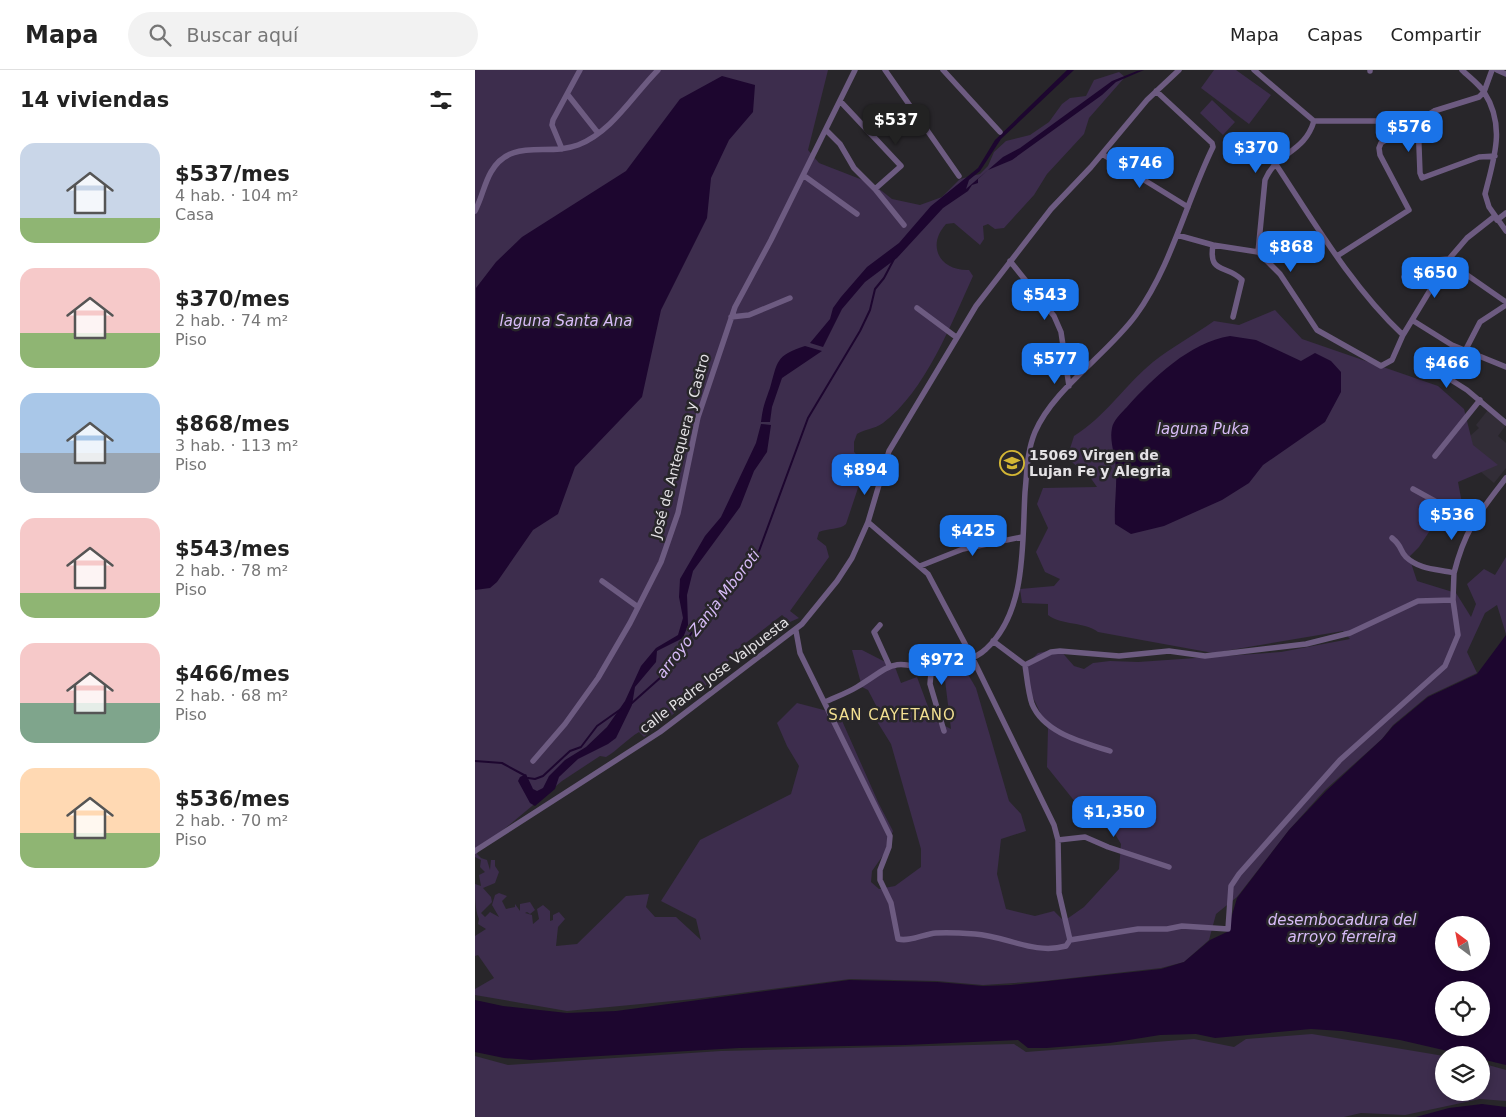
<!DOCTYPE html>
<html lang="es">
<head>
<meta charset="utf-8">
<style>
  :root { --surface:#fff; --page:#f2f2f2; --text:#222; --muted:#767676; --line:#e0e0e0; --accent:#1a73e8 }
  body { margin:0; font-family:"DejaVu Sans",sans-serif; background:var(--page); color:var(--text); height:100vh; display:flex; flex-direction:column; font-size:19px; white-space:nowrap }
  * { box-sizing:border-box; margin:0 }
  p { font-size:16px; color:var(--muted) }
  .icon { flex:none; width:28px; height:28px; fill:none; stroke:currentColor; stroke-width:2; stroke-linecap:round; stroke-linejoin:round }
  .map { position:relative; flex:1; overflow:hidden }
  .sheet { display:flex; flex-direction:column; background:var(--surface); width:475px }
  .sheet>* { flex:none }
  .needle { width:32px; rotate:328deg }
  .buttons { position:absolute; left:960px; top:846px; display:grid; gap:10px }
  .buttons a { display:grid; place-items:center; width:55px; height:55px; border-radius:50%; background:var(--surface); box-shadow:0 2px 8px #0003; font-size:25px }
  .price { position:absolute; translate:-50% -42px; padding:0 11px; border-radius:10px; background:var(--accent); color:#fff; font-size:16px; line-height:32px; filter:drop-shadow(0 1px 2px #0008) }
  .price::after { content:''; position:absolute; left:50%; top:30px; width:15px; height:11px; margin-left:-8px; background:inherit; clip-path:polygon(0 0,100% 0,50% 100%) }
  .price.current { background:#222; color:#fff }
  ul { padding:0; list-style:none }
  li { display:flex; align-items:center; gap:15px; height:125px; padding:0 20px }
  li span { display:grid; place-items:center; flex:none; width:140px; height:100px; border-radius:15px; color:#555 }
  li>.icon { margin-inline-start:auto }
  span .icon { width:60px; height:60px; fill:#fffc; stroke-width:1 }
  li b { font-size:21px }
  h2 { display:flex; justify-content:space-between; align-items:center; height:60px; padding:0 20px; font-size:21px }
  header { display:flex; align-items:center; gap:30px; box-sizing:border-box; height:70px; padding:0 25px; background:var(--surface); border-bottom:1px solid var(--line) }
  header strong { font-size:24px }
  nav { display:flex; gap:28px; margin-inline-start:auto; font-size:18px }
  .search { width:350px; height:45px; background:var(--page); display:flex; align-items:center; gap:12px; box-sizing:border-box; padding:0 18px; border-radius:28px; color:var(--muted); font-size:19px }
  main { display:flex; flex:1; min-height:0 }
  .map>svg:first-child { display:block }
</style>
</head>
<body>
<header>
<strong>Mapa</strong>
<div class="search"><svg class="icon" aria-label="search" viewBox="0 0 24 24"><circle cx="10" cy="10" r="6"/><path d="M15 15l6 6"/></svg>Buscar aquí</div>
<nav><a>Mapa</a><a>Capas</a><a>Compartir</a></nav>
</header>
<main>
<section class="sheet">
<h2>14 viviendas<svg class="icon" aria-label="filters" viewBox="0 0 24 24"><path d="M4 7h16M4 17h16"/><circle cx="9" cy="7" r="2"/><circle cx="15" cy="17" r="2"/></svg></h2>
<ul>
<li><span style="background:linear-gradient(#c9d6e8 75%,#8fb573 0)"><svg class="icon" aria-label="home" viewBox="0 0 24 24"><path d="M3 11l9-7 9 7M6 9v11h12V9"/></svg></span><div><b>$537/mes</b><p>4 hab. · 104 m²</p><p>Casa</p></div></li>
<li><span style="background:linear-gradient(#f6c9c9 65%,#8fb573 0)"><svg class="icon" aria-label="home" viewBox="0 0 24 24"><path d="M3 11l9-7 9 7M6 9v11h12V9"/></svg></span><div><b>$370/mes</b><p>2 hab. · 74 m²</p><p>Piso</p></div></li>
<li><span style="background:linear-gradient(#a9c7e8 60%,#9aa5b1 0)"><svg class="icon" aria-label="home" viewBox="0 0 24 24"><path d="M3 11l9-7 9 7M6 9v11h12V9"/></svg></span><div><b>$868/mes</b><p>3 hab. · 113 m²</p><p>Piso</p></div></li>
<li><span style="background:linear-gradient(#f6c9c9 75%,#8fb573 0)"><svg class="icon" aria-label="home" viewBox="0 0 24 24"><path d="M3 11l9-7 9 7M6 9v11h12V9"/></svg></span><div><b>$543/mes</b><p>2 hab. · 78 m²</p><p>Piso</p></div></li>
<li><span style="background:linear-gradient(#f6c9c9 60%,#7fa58c 0)"><svg class="icon" aria-label="home" viewBox="0 0 24 24"><path d="M3 11l9-7 9 7M6 9v11h12V9"/></svg></span><div><b>$466/mes</b><p>2 hab. · 68 m²</p><p>Piso</p></div></li>
<li><span style="background:linear-gradient(#ffd9b3 65%,#8fb573 0)"><svg class="icon" aria-label="home" viewBox="0 0 24 24"><path d="M3 11l9-7 9 7M6 9v11h12V9"/></svg></span><div><b>$536/mes</b><p>2 hab. · 70 m²</p><p>Piso</p></div></li>
</ul>
</section>
<div class="map">
<svg width="1031" height="1047" viewBox="0 0 1031 1047">
  <rect width="100%" height="100%" fill="#28262a"/>
  <path fill="#322d37" d="M1013 340 1031 355 1023 366 1031 373V398L1019 413 993 391 995 366 1004 358 1001 355Z"/>
  <path fill="#3d2d4d" d="M0 0H353L333 80 344 93 398 114 417 129 445 135 467 127 485 109 505 104 513 96 519 82 531 71 555 65 574 52 587 34 595 28 611 26 619 10 644 2 650 7 614 48 609 64 572 104 559 125 529 158 520 159 513 154 508 156 509 169 505 175 479 153 471 154C451 176 465 201 494 200L498 206C477 252 450 322 408 353 400 359 387 360 382 364L379 372V382L391 394 371 454C365 460 353 458 344 462L342 469 351 476 354 487 315 541 324 548 315 552 307 545 259 582 248 599 211 634 169 667 164 662C152 669 143 680 131 687L125 686 87 711 3 781 2 784 6 788 12 790 15 800 16 790H20V796L24 802 20 813 8 818 16 827 17 832 6 843 10 847 15 842 24 847 17 835 20 825 24 823 32 826 27 831 31 839 40 837V834L45 841V834L55 832 60 840 55 844 52 842 50 843 57 845 58 854 64 849 62 839 68 835 75 841V851L78 850V845L84 842 90 849 83 857 81 876 102 874 151 826 174 824 171 837 180 847H201L226 870 221 849 186 831 225 770 316 724 324 696 312 676 302 653 322 633 364 644 404 734 418 761 409 784 397 801 396 812 404 819 420 816 446 797V779L416 674 403 653 406 645 393 620 387 617 377 580H387L420 597 426 613 442 607 458 650 476 659 469 602 483 595 495 597 491 601 501 618 534 731 546 744 551 761 526 769 522 804 531 839 560 846 579 841 589 851 609 837 644 799 646 774 634 754 616 745 601 733 572 697 573 659 553 617V593L563 583 584 579 599 596 609 599 618 593 635 591 663 592 806 582 875 569 868 561 738 583 623 562C608 551 588 556 573 545V534L547 533 545 519 579 516 585 509 570 502 561 482 573 458 562 434 568 418 622 417 615 407 592 388 599 366C630 347 650 315 678 292 697 277 719 265 739 251L764 255 800 240 827 269 963 316 989 339 998 375 1023 395 983 412 989 444 962 450 944 477 934 487 942 511 981 523 996 547 1001 534 992 514 1009 499 1020 505 1031 487V564L1022 535 1010 543 992 582 1002 603 953 626 918 655 907 669 850 720 814 760 762 827 741 844 734 870 709 892 686 898 569 911 508 915 462 911 375 909 219 929 92 941 0 925V919L19 908 3 885 0 886V866L11 859 3 854 4 849C0 840 0 826 0 814L6 816 4 805 10 802 5 797 6 790 0 787Z
    M739 0H761L796 25 774 54 726 18Z
    M737 30 760 52 748 65 725 43Z
    M837 964 969 986V1022H1006V993L1031 1000V1031L1005 1029 930 1045 886 1043 869 1047H0V986L33 995 246 981 539 974 551 982 719 969 759 977 771 969Z"/>
  <path fill="#1d062f" fill-rule="evenodd" d="M592 0H599L526 69 505 101 494 110 491 119 528 87 545 78 637 11 662 1 669 0 641 12 627 25 537 90 513 100 503 109V113L497 115 493 121 468 138 422 188 390 212 367 239 348 277 335 273 355 249 358 238 366 227 392 197 424 173 456 136 503 98 520 70Z
    M247 6 280 15 278 42 254 70 236 108 232 148 186 240 167 327 100 397 83 444 58 460 22 512 15 518 0 520 1 218 21 192 47 167 151 101 205 29Z
    M755 266 781 270 826 291 840 283 856 291 866 302V322L850 352 788 395 774 413 747 430 689 456 656 464 640 454C639 435 642 418 641 400 641 386 634 372 637 358 638 351 647 342 652 337 679 307 714 273 755 266Z
    M330 276 347 281 307 308 297 337 295 352H286C288 336 290 332 295 318 303 291 300 286 330 276Z
    M286 354 296 355 292 382 279 401 265 437 218 501 212 525 213 555 208 568 182 581 181 592 160 617 157 635 141 668 133 674 103 689 84 707 80 719 60 736 55 733 43 711 45 707 51 704 58 719 62 721 68 718 74 706 90 690 111 677 132 657 150 631 166 596 181 578 203 565 208 548 204 527 205 509 230 466 246 447 281 373Z
    M1031 565V995L1006 989V985H990L925 970 867 961 836 959 740 968 721 964 685 965 635 973 571 978H553L543 970 430 975 264 978 56 990 29 988 0 982V930L28 936 92 943 141 941 374 910 462 912 508 916 536 915 686 899 709 892 735 870 752 862 762 828 814 760 851 721 907 669 918 656 953 627 1002 604ZM969 855H1006V892H969ZM969 920H1006V958H969Z
    M1007 1034 1031 1037V1047H941L974 1038Z"/>
  <g fill="none" stroke-linecap="round" stroke-linejoin="round">
    <path stroke="#1d062f" stroke-width="2" d="M157 633 185 608 218 561 284 481 333 348 385 261 395 240 400 219 409 208 419 189
      M0 691 27 693 49 705
      M53 708 60 709 68 706 95 681 106 677 122 656 146 639"/>
    <path stroke="#6d5b81" stroke-width="5.5" d="M410 0 484 106
      M468 0 525 62
      M779 0 839 51H906L931 57
      M987 0C994 7 1004 14 1009 22 1031 56 1019 88 1010 124L1014 137 1031 161
      M1022 0 1031 4
      M895 1V0
      M93 25 123 63
      M365 31 426 96 400 119
      M943 50 945 103 947 108 1004 87 1020 86
      M351 60 365 74 379 98 400 119 429 155
      M87 79 77 55 78 50 105 0
      M627 84 713 137
      M800 93C839 152 876 216 928 265
      M328 105 382 144
      M0 141C7 128 9 114 16 102 36 67 72 87 103 75 137 62 158 25 183 0
      M1022 150 1031 143
      M702 165 738 175 783 182 805 204 842 260 906 296 917 290 928 265 974 189 992 168 1020 146
      M738 175C733 205 752 194 767 210L758 247
      M783 182 790 110C802 81 829 84 839 51
      M862 186 934 140 905 85 904 78 906 73 959 41 1004 27 1009 22 1017 0
      M535 191 579 246 586 262 594 316
      M972 191 1031 232
      M929 207 962 190 974 189
      M442 238 481 267
      M256 247 274 245 315 228
      M937 250 977 275 1031 297
      M990 281 1005 252 1031 235
      M951 294 992 320 1031 353
      M960 386 1005 330
      M938 419 998 452
      M393 452 453 504 497 587 579 755 583 770 584 823 595 870
      M917 468C928 477 924 480 931 487 945 500 962 499 979 503 990 459 1004 443 1031 408
      M445 496 488 479 547 467
      M127 511 163 537
      M405 555 399 562 414 595
      M321 561 325 583 415 766 414 777 405 800V810L416 833 423 869C435 872 449 864 461 863 474 862 487 863 500 864 531 866 559 885 591 876L595 870
      M518 571 550 595 576 582 585 581 644 586 694 581 730 586 831 574 875 563 943 531 978 530
      M550 595C552 608 553 622 557 634 569 663 607 672 635 681
      M350 632C361 627 372 623 382 617 414 598 417 585 456 603
      M469 661 455 614 456 603C470 600 501 589 511 579 552 542 547 473 550 422 552 402 552 381 560 362 579 318 632 285 661 245 697 195 711 132 738 77L737 73 681 21
      M58 691 90 654 123 608 155 553 186 492 203 443 223 347 260 237 296 170 380 0
      M583 770 610 767 633 777 694 797
      M0 781 185 662 327 554 362 511 377 488 393 452 414 381 501 236 576 139 616 97 672 30 704 0
      M595 870 663 859H692L707 856 753 859 756 816 764 804 865 690 970 596 983 565 978 530 979 503"/>
  </g>
  <defs>
    <symbol id="school-ring" viewBox="-11 -11 22 22"><circle r="9.5" fill="#28262a" stroke="#d3b635" stroke-width="1.5"/><path d="M0-5L7-2L0 1L-7-2ZM-4 1L0 2.5L4 1V4Q0 6-4 4Z" fill="#d3b635"/></symbol>
  </defs>
  <g fill-rule="evenodd">
    <use href="#school-ring" x="523" y="379" width="28" height="28"/>
  </g>
  <g text-anchor="middle" dominant-baseline="central" stroke-width="5" stroke-linejoin="round" paint-order="stroke">
    <g font-size="14" fill="#e4e2e5" stroke="#28262a">
      <text transform="translate(205 376) rotate(-75)">José de Antequera y Castro</text>
      <text transform="translate(239 605) rotate(-37)">calle Padre Jose Valpuesta</text>
    </g>
    <g font-size="14" font-weight="bold" fill="#e4e2e5" stroke="#28262a" text-anchor="start">
      <text x="554" y="385">15069 Virgen de<tspan x="554" dy="16">Lujan Fe y Alegria</tspan></text>
    </g>
    <g font-size="15" font-style="italic" fill="#d7bbf7" stroke="#28262a">
      <text x="91" y="251">laguna Santa Ana</text>
      <text x="728" y="359">laguna Puka</text>
      <text transform="translate(233 544) rotate(-52)">arroyo Zanja Mboroti</text>
      <text x="867" y="850">desembocadura del<tspan x="867" dy="17">arroyo ferreira</tspan></text>
    </g>
    <g font-size="15" letter-spacing="1" fill="#f2df91" stroke="#28262a">
      <text x="417" y="645">SAN CAYETANO</text>
    </g>
  </g>
</svg>
<div class="buttons">
<a><svg class="needle" viewBox="-14 -14 28 28"><path d="M0-13l5 13h-10z" fill="#e53935"/><path d="M0 13l5-13h-10z" fill="#767676"/></svg></a>
<a><svg class="icon" aria-label="locate" viewBox="0 0 24 24"><circle cx="12" cy="12" r="6"/><path d="M12 2v4M12 18v4M2 12h4M18 12h4"/></svg></a>
<a><svg class="icon" aria-label="layers" viewBox="0 0 24 24"><path d="M12 4l9 5-9 5-9-5zM3 14l9 5 9-5"/></svg></a>
</div>
<b class="price current" style="left:421px;top:76px">$537</b>
<b class="price" style="left:934px;top:83px">$576</b>
<b class="price" style="left:781px;top:104px">$370</b>
<b class="price" style="left:665px;top:119px">$746</b>
<b class="price" style="left:816px;top:203px">$868</b>
<b class="price" style="left:960px;top:229px">$650</b>
<b class="price" style="left:570px;top:251px">$543</b>
<b class="price" style="left:580px;top:315px">$577</b>
<b class="price" style="left:972px;top:319px">$466</b>
<b class="price" style="left:390px;top:426px">$894</b>
<b class="price" style="left:977px;top:471px">$536</b>
<b class="price" style="left:498px;top:487px">$425</b>
<b class="price" style="left:467px;top:616px">$972</b>
<b class="price" style="left:639px;top:768px">$1,350</b>
</div>
</main>
</body>
</html>
